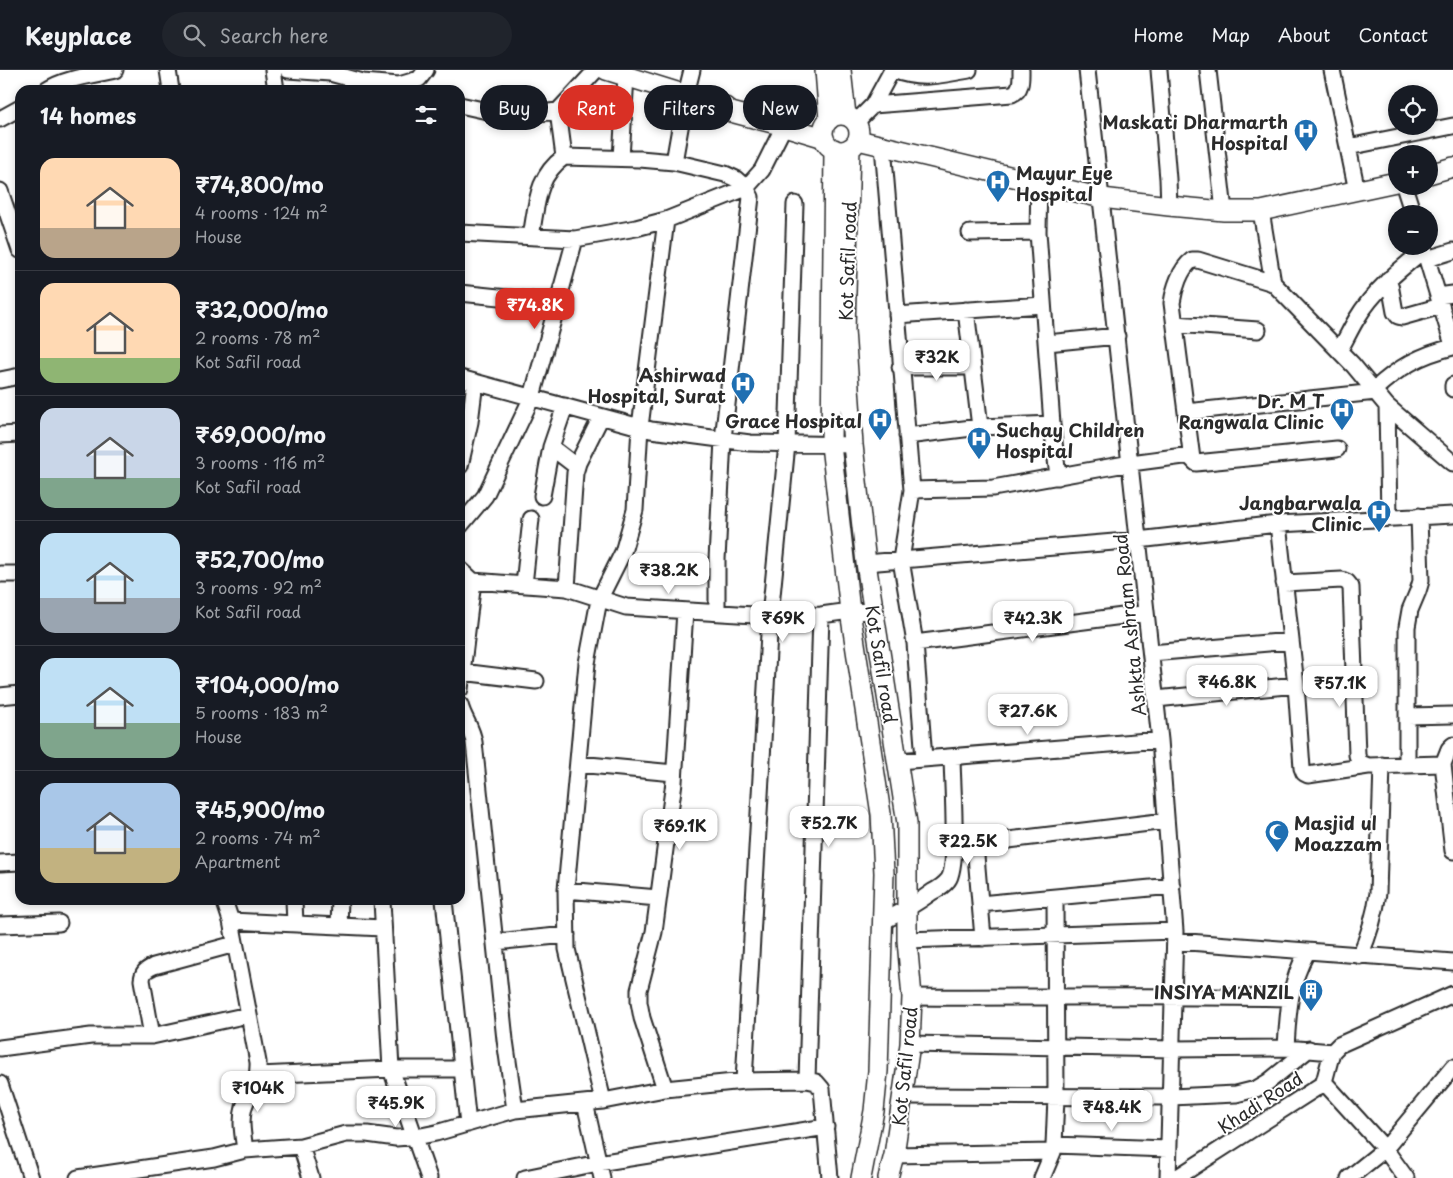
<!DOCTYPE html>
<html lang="en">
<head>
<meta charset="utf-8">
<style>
  :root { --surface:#171b24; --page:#20242c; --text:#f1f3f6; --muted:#9ea1a6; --line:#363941; --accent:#d93025 }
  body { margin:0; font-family:"Playpen Sans",sans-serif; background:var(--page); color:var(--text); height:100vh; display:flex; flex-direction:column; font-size:19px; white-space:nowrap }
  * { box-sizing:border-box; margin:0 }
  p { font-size:16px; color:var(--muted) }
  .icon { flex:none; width:28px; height:28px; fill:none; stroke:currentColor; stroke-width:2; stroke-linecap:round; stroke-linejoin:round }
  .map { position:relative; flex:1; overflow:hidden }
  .panel { position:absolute; left:15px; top:15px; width:450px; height:820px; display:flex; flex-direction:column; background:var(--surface); border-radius:15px; box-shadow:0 2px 8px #0003 }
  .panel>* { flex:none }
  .top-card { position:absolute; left:480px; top:15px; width:475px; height:45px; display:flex; gap:10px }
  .buttons { position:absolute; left:1388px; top:15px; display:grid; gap:10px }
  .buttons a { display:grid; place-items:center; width:50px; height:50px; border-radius:50%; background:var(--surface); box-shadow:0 2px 8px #0003; font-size:25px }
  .price { position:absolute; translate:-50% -42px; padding:0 11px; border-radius:10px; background:#fff; color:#222; font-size:16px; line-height:32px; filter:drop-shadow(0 1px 2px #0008) }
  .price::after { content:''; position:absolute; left:50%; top:30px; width:15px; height:11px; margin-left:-8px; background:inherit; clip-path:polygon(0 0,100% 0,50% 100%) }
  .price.selected { background:var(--accent); color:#fff }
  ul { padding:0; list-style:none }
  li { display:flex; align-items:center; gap:15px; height:125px; padding:0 25px }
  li+li { border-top:1px solid var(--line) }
  li span { display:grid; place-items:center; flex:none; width:140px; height:100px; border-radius:15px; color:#555 }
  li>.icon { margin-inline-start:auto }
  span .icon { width:60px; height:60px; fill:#fffc; stroke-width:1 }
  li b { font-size:21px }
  h2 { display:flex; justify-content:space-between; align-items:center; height:60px; padding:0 25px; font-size:21px }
  .tag { padding:0 18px; border-radius:22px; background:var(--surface); box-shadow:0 2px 8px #0003; font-size:18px; line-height:45px }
  .tag.selected { background:var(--accent); color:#fff }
  header { display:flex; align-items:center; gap:30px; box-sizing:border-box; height:70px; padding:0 25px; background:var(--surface); border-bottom:1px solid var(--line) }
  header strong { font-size:24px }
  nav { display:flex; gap:28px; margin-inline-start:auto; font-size:18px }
  .search { width:350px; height:45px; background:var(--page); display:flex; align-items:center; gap:12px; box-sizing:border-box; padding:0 18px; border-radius:28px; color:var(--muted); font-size:19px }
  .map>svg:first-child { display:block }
</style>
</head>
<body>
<header>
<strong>Keyplace</strong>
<div class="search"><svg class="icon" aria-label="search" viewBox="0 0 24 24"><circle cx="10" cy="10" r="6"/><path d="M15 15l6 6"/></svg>Search here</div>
<nav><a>Home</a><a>Map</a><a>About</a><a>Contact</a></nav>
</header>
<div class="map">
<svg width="1453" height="1108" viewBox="0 0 1453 1108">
  <rect width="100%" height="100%" fill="#fff"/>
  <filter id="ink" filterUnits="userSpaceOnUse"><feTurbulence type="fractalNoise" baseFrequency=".02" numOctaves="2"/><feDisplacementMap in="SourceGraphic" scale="10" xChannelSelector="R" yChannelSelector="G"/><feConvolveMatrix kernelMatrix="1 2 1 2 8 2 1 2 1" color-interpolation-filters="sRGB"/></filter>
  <g filter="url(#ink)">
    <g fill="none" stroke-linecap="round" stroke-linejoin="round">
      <defs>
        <path id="minor" d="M168 0 171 20
          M273 0 276 20
          M288 0 330 3 363 12 399 15 406 20
          M893 0C922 11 939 5 969 0
          M1087 0 1160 670 1175 861 1168 1108
          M1159 0 1168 109 1169 136
          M1208 0 1224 141
          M1332 0 1357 121
          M399 15 419 9 426 0
          M47 20C65 8 94 5 115 0
          M460 35 510 46 558 41 596 0
          M873 35 1012 24C1022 20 1021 9 1021 0
          M558 41 564 87
          M0 49 20 38
          M856 52 873 35 892 0
          M883 76 912 420 901 490 915 573 924 689
          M1348 77 1453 56
          M621 88 626 6
          M674 92 686 24 692 0
          M1039 111 1038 162 1052 354 1058 407
          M1404 116 1413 144
          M0 121 20 180
          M1261 141 1273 213 1353 295 1387 336 1453 393
          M460 163 575 169
          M970 163 1038 162
          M531 166C537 135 536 107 564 87L640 89 674 92 725 104 736 109 746 118 751 127 723 369 717 490V543
          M1423 176 1453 275
          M1427 189 1453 181
          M1389 209 1395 242 1398 246 1402 247 1441 236
          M1273 213 1198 190H1192C1180 199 1174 219 1172 233L1192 389 1196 393 1337 379
          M460 223 558 233
          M1438 226 1453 224
          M966 240 980 357
          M897 245 1043 235
          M1175 254 1258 260
          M1047 273 1117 266
          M1339 281C1345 271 1350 260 1356 250 1373 221 1399 200 1424 180
          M900 297H973
          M460 308 651 360 750 373 853 375
          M0 310 20 306
          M1453 315V319
          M1374 320C1399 297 1420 285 1453 277
          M1387 336 1389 448
          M1186 342 1376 322
          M0 365 20 364
          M907 366 980 357 1052 354
          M551 377 577 397
          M460 396 470 352 475 312
          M912 420 993 418 1131 393 1191 385
          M542 426 551 377 565 336
          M1278 454 1296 615 1302 698 1304 703 1308 705 1368 696
          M460 456 485 426 532 327 575 169 636 158 666 150 746 118 762 100 784 56
          M866 493 1138 470 1278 454 1453 445
          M460 499 473 511 567 518 626 537 770 546 821 545 850 541 873 542
          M0 504H20
          M1284 513 1342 510 1347 512 1351 517 1357 685 1359 692 1368 696 1443 694
          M524 515 531 449
          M567 518 575 403 578 393 601 347
          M915 573 1146 543
          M1151 583 1291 571
          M462 602 536 611
          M460 619 473 511
          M0 626 20 624
          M1156 629 1296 615
          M460 635C463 648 472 657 474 672L505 970 515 1040
          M1407 646 1453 645
          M1453 675 1449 679 1443 694 1453 781
          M898 691 1160 670
          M578 694 674 703
          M1407 695V557L1410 540 1418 521 1421 511 1419 446
          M954 774H975L1166 751
          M975 774 983 868
          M0 793 20 792
          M566 820 658 828
          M224 830 231 851 258 992C259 1013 250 1019 244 1037 240 1051 243 1065 245 1080
          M294 830 295 854
          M382 830 391 999 429 1108
          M444 830 468 1054
          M980 834 1172 816
          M231 851 383 858
          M882 852C900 843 916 834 932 822 938 819 944 815 948 810 959 797 952 709 952 687
          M0 855 59 853
          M339 856 340 830
          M907 870 1175 861
          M1175 871 1453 892
          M495 872 567 865
          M1360 886C1369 865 1375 845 1378 823L1382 695
          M912 927C1038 928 1164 925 1289 928
          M152 966 142 910C143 901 146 900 154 896L235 874
          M910 974 1173 979 1286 978 1332 982
          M0 978 91 966H152L248 945
          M1286 978C1288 942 1289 914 1307 882
          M259 1005 391 999H462
          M807 1010 821 545
          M744 1011 770 546 787 374 795 134
          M1324 1012 1385 1079 1406 1108
          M0 1014 31 1108
          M665 1019 642 948 639 932V920L654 862 674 712 685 541
          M902 1026 1171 1027 1236 1024 1256 1019 1268 1012 1309 979
          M603 1031 567 879 566 820 587 593 599 530 623 482 635 440 640 357 666 150
          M585 1033 602 1108
          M1054 1075 1168 1079
          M301 1076 311 1108
          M894 1085 1053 1082
          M78 1108 214 1088 245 1080 301 1076 346 1064H367L396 1068 421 1066 436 1063 515 1040 603 1031 665 1019 744 1011 807 1010 816 1012 822 1019 830 1108
          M525 1108 598 1093 826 1057
          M1042 1108 1053 1082 1054 1075 1056 1027 1055 828
          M1176 1108 1321 1015 1324 1012 1332 982 1339 975 1453 924
          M1349 1108 1385 1079 1453 997"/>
        <path id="major" d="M606 0 725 37 731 42 784 56 824 68
          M825 0 829 50
          M841 0 846 45
          M823 63a18 18 0 1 1 36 0a18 18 0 1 1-36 0Z
          M858 70 1102 128 1169 136 1224 141H1261L1396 112
          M850 78 845 260 853 375 866 493 907 753V870L912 927 910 974 894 1085 888 1108
          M834 79 831 375 850 541 881 744 884 803 878 1001 874 1041 861 1108
          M1429 104 1453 97"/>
      </defs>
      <use href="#minor" stroke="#2b2b2b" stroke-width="19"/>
      <use href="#major" stroke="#2b2b2b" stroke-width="22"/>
      <use href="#minor" stroke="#fff" stroke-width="15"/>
      <use href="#major" stroke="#fff" stroke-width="19"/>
    </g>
  </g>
  <defs>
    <symbol id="hospital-pin" viewBox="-11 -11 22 30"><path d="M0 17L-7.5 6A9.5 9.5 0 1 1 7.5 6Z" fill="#1f6fb2" stroke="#fff"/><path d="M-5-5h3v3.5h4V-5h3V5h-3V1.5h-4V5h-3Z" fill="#fff"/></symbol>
    <symbol id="mosque-pin" viewBox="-11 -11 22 30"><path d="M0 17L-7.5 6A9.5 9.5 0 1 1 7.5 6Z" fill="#1f6fb2" stroke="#fff"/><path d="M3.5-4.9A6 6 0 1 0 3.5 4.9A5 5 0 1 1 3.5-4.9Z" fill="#fff"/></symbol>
    <symbol id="building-pin" viewBox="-11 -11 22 30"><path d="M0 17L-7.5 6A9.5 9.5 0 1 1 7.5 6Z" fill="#1f6fb2" stroke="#fff"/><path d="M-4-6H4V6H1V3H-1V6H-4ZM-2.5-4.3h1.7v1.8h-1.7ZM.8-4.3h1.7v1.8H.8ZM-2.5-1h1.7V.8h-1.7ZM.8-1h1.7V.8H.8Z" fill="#fff"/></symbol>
  </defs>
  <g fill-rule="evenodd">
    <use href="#hospital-pin" x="1292" y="47" width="28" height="38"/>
    <use href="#hospital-pin" x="984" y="98" width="28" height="38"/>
    <use href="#hospital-pin" x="729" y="300" width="28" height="38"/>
    <use href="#hospital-pin" x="1328" y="326" width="28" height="38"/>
    <use href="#hospital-pin" x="866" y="336" width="28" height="38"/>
    <use href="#hospital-pin" x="965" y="355" width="28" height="38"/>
    <use href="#hospital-pin" x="1365" y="428" width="28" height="38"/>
    <use href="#mosque-pin" x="1263" y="748" width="28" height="38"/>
    <use href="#building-pin" x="1297" y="907" width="28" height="38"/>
  </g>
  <g text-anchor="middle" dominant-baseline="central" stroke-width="4" stroke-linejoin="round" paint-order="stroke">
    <g font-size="18" font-weight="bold" fill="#2b2b2b" stroke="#fff" text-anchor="end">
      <text x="1288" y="51">Maskati Dharmarth<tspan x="1288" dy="21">Hospital</tspan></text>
      <text x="1016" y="102" text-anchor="start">Mayur Eye<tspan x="1016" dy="21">Hospital</tspan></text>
      <text x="726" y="304">Ashirwad<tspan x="726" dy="21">Hospital, Surat</tspan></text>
      <text x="1324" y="330">Dr. M T<tspan x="1324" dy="21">Rangwala Clinic</tspan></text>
      <text x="862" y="350">Grace Hospital</text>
      <text x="996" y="359" text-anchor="start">Suchay Children<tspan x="996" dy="21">Hospital</tspan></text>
      <text x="1362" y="432">Jangbarwala<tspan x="1362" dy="21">Clinic</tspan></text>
      <text x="1294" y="752" text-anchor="start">Masjid ul<tspan x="1294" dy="21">Moazzam</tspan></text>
      <text x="1294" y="921">INSIYA MANZIL</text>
    </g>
    <g font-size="18" fill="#2b2b2b" stroke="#fff">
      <text transform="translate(847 191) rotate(-88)">Kot Safil road</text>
      <text transform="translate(1129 555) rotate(-96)">Ashkta Ashram Road</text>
      <text transform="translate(882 594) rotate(81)">Kot Safil road</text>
      <text transform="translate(904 996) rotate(-84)">Kot Safil road</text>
      <text transform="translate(1260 1032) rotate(-33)">Khadi Road</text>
    </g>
  </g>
</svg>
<div class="buttons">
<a><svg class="icon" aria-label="locate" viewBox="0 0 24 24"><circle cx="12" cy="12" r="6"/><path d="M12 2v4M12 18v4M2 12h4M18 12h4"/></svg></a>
<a>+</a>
<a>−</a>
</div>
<b class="price selected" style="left:535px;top:260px">₹74.8K</b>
<b class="price" style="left:937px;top:312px">₹32K</b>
<b class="price" style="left:669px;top:525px">₹38.2K</b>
<b class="price" style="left:783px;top:573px">₹69K</b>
<b class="price" style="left:1033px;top:573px">₹42.3K</b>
<b class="price" style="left:1227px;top:637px">₹46.8K</b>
<b class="price" style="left:1340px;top:638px">₹57.1K</b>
<b class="price" style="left:1028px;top:666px">₹27.6K</b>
<b class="price" style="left:829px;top:778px">₹52.7K</b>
<b class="price" style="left:680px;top:781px">₹69.1K</b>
<b class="price" style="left:968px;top:796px">₹22.5K</b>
<b class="price" style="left:258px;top:1043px">₹104K</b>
<b class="price" style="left:396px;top:1058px">₹45.9K</b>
<b class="price" style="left:1112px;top:1062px">₹48.4K</b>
<div class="top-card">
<a class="tag">Buy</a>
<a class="tag selected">Rent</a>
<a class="tag">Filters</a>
<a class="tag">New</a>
</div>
<section class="panel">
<h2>14 homes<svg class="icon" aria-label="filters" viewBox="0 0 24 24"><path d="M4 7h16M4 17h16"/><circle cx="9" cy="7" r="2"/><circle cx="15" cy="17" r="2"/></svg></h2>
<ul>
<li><span style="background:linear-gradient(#ffd9b3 70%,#b9a48a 0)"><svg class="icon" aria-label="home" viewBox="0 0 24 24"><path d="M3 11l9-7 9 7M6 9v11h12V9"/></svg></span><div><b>₹74,800/mo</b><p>4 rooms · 124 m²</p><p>House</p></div></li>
<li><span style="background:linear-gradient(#ffd9b3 75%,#8fb573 0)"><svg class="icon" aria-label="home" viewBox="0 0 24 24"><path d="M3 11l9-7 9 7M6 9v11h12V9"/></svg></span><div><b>₹32,000/mo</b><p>2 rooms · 78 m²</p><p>Kot Safil road</p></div></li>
<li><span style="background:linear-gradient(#c9d6e8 70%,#7fa58c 0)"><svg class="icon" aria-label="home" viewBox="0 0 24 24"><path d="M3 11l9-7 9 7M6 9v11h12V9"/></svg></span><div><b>₹69,000/mo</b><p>3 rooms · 116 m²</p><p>Kot Safil road</p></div></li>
<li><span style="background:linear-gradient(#bfe0f5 65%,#9aa5b1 0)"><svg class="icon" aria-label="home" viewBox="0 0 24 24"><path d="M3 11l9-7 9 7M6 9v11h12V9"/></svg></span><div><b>₹52,700/mo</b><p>3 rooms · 92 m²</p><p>Kot Safil road</p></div></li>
<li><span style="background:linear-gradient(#bfe0f5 65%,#7fa58c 0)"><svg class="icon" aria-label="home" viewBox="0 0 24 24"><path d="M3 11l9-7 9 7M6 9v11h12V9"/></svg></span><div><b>₹104,000/mo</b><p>5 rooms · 183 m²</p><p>House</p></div></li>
<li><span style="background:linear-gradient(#a9c7e8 65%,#c2b280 0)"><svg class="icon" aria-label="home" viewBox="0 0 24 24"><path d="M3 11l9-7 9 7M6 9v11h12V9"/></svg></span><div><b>₹45,900/mo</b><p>2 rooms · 74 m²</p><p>Apartment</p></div></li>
</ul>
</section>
</div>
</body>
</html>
